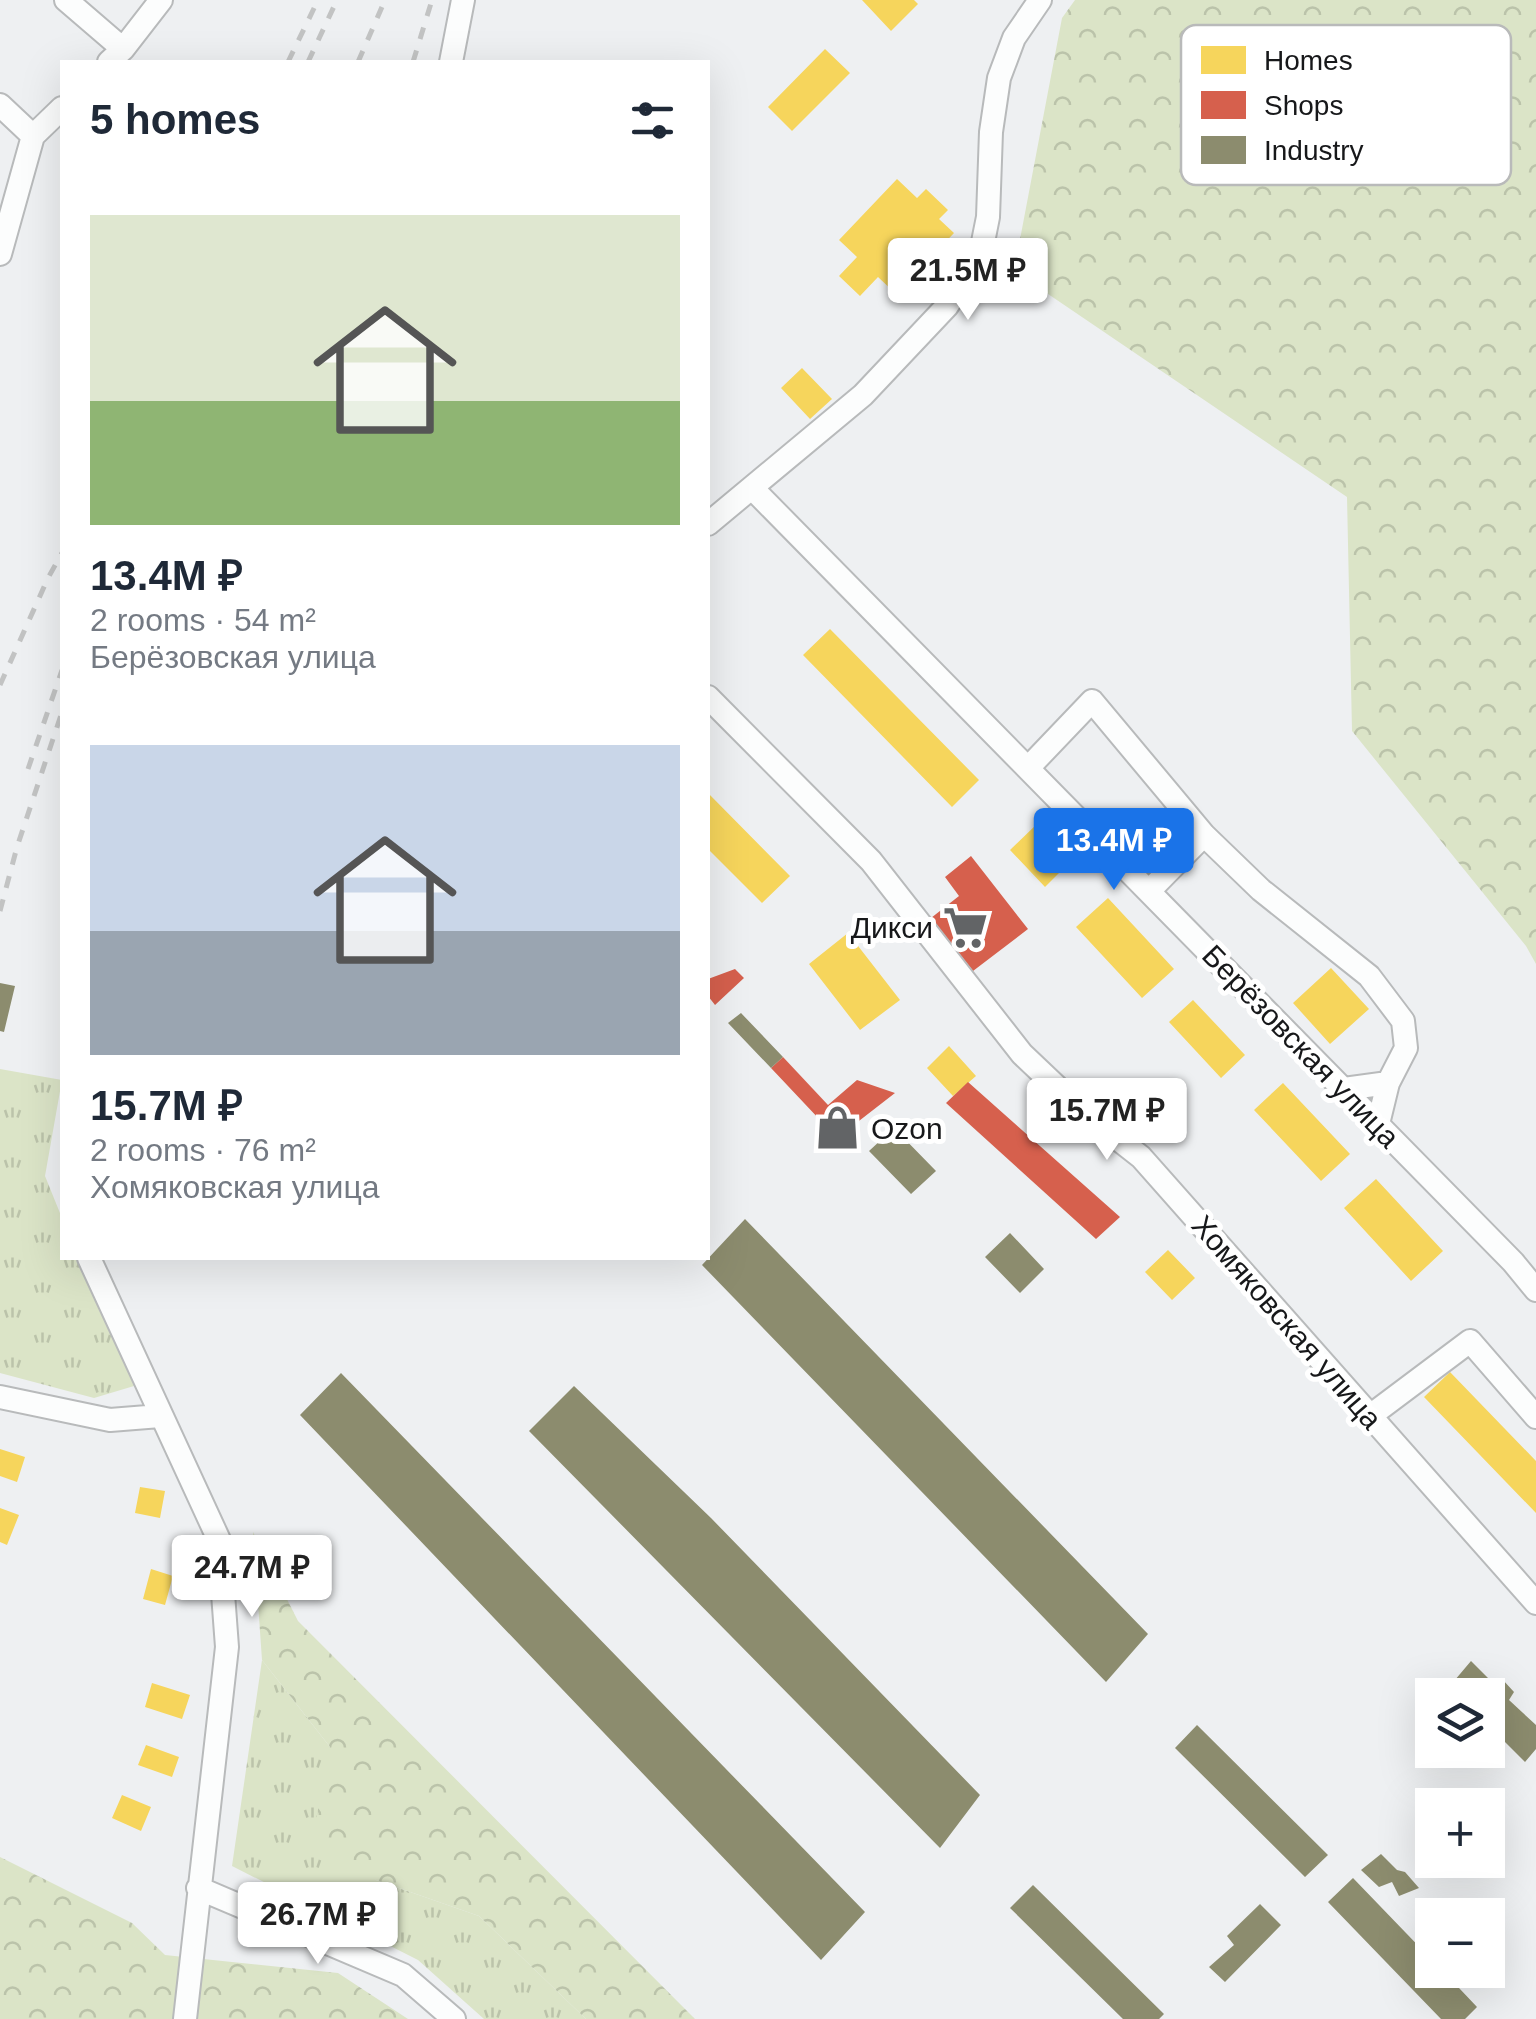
<!DOCTYPE html>
<html lang="en">
<head>
<meta charset="utf-8">
<style>
  :root { --surface:#fff; --page:#f6f6f7; --text:#1f2937; --muted:#747a83; --accent:#1a73e8 }
  body { margin:0; font-family:Helvetica,sans-serif; background:var(--page); color:var(--text); height:100vh; display:flex; flex-direction:column; font-size:38px; white-space:nowrap }
  * { box-sizing:border-box; margin:0 }
  p { font-size:32px; color:var(--muted) }
  .icon { flex:none; width:55px; height:55px; fill:none; stroke:currentColor; stroke-width:2; stroke-linecap:round; stroke-linejoin:round }
  .map { position:relative; flex:1; overflow:hidden }
  .sheet { position:absolute; left:60px; top:60px; width:650px; height:1200px; display:flex; flex-direction:column; background:var(--surface); border-radius:0px; box-shadow:0 10px 40px #0002 }
  .sheet>* { flex:none }
  .controls { position:absolute; left:1415px; top:1678px; display:grid; gap:20px }
  .controls a { display:grid; place-items:center; width:90px; height:90px; border-radius:0px; background:var(--surface); box-shadow:0 10px 40px #0002; font-size:50px }
  .price { position:absolute; translate:-50% -85px; padding:0 22px; border-radius:10px; background:#fff; color:#222; font-size:32px; line-height:65px; filter:drop-shadow(0 2px 5px #0008) }
  .price::after { content:''; position:absolute; left:50%; top:60px; width:30px; height:22px; margin-left:-15px; background:inherit; clip-path:polygon(0 0,100% 0,50% 100%) }
  .price.on { background:var(--accent); color:#fff }
  ul { padding:0; list-style:none }
  li { display:grid; align-content:center; gap:20px; height:530px; padding:0 30px }
  li span { display:grid; place-items:center; height:310px; border-radius:0px; color:#555 }
  li>.icon { margin-inline-start:auto }
  span .icon { width:180px; height:180px; fill:#fffc; stroke-width:1 }
  li b { font-size:42px }
  h2 { display:flex; justify-content:space-between; align-items:center; height:120px; padding:0 30px; font-size:42px }
  .map>svg:first-child { display:block }
</style>
</head>
<body>
<div class="map">
<svg width="1536" height="2019" viewBox="0 0 1536 2019">
  <defs>
    <pattern id="grass-tufts" width="24" height="20" patternUnits="userSpaceOnUse" patternTransform="scale(2.5)"><rect width="24" height="20" fill="#dbe4c7"/><path d="M3 7l-1-3M5 7V3M7 7l1-3M15 17l-1-3M17 17v-4M19 17l1-3" fill="none" stroke="#bbc3aa"/></pattern>
    <pattern id="forest-crowns" width="20" height="18" patternUnits="userSpaceOnUse" patternTransform="scale(2.5)"><rect width="20" height="18" fill="#dbe4c7"/><path d="M2 6a3 3 0 1 1 6 0M12 15a3 3 0 1 1 6 0" fill="none" stroke="#bbc3aa"/></pattern>
  </defs>
  <rect width="100%" height="100%" fill="#eef0f2"/>
  <path fill="url(#grass-tufts)" d="M0 1069 62 1080 45 1176 62 1218V1258H79L134 1386 94 1398 0 1373Z
    M262 1660 330 1747 376 1880 479 1916 586 2019H484L418 1960 232 1866Z"/>
  <path fill="url(#forest-crowns)" d="M1075 0H1536V964L1526 946 1352 731 1347 497 1014 271 1062 18Z
    M253 1532 298 1621 695 2019H586L479 1916 376 1880 313 1836 330 1747 262 1660Z
    M0 1857 132 1923 165 1955 338 1973 408 2019H0Z"/>
  <path fill="#f6d55c" d="M862 0H914L918 4 891 31Z
    M825 49 850 73 792 131 768 107Z
    M897 179 917 198 926 189 948 210 939 219 954 233 896 294 878 277 860 296 839 276 857 257 839 240Z
    M802 368 832 399 810 419 781 388Z
    M830 629 979 780 952 807 803 655Z
    M708 793 790 876 762 903 708 849Z
    M1038 823 1073 859 1045 887 1010 850Z
    M1108 898 1174 969 1142 998 1076 927Z
    M848 933 900 1000 860 1030 809 964Z
    M1331 968 1369 1009 1330 1044 1293 1003Z
    M1193 1000 1245 1055 1221 1078 1169 1022Z
    M949 1046 976 1076 953 1096 927 1068Z
    M1283 1083 1350 1154 1321 1181 1254 1110Z
    M1376 1179 1443 1251 1411 1281 1344 1208Z
    M1168 1250 1195 1278 1172 1300 1145 1272Z
    M1450 1372 1536 1461V1513L1424 1397Z
    M0 1449 25 1457 17 1482 0 1476Z
    M140 1487 165 1491 160 1518 135 1513Z
    M0 1508 19 1515 7 1545 0 1542Z
    M151 1569 173 1576 165 1605 143 1599Z
    M152 1683 190 1695 182 1719 145 1707Z
    M146 1745 179 1757 172 1777 138 1765Z
    M122 1795 151 1807 141 1831 112 1818Z"/>
  <path fill="#d6604d" d="M971 856 1028 929 973 971 931 918 959 896 945 877Z
    M735 969 744 978 715 1005 708 996V979Z
    M783 1057 828 1105 857 1080 895 1093 837 1138 771 1068Z
    M968 1082 1120 1217 1096 1239 946 1103Z"/>
  <path fill="#8c8c6e" d="M0 983 15 986 4 1032 0 1031Z
    M741 1013 783 1057 771 1068 728 1023Z
    M894 1128 936 1171 911 1194 869 1151Z
    M745 1219 1148 1634 1106 1682 702 1265Z
    M1010 1233 1044 1269 1020 1293 985 1257Z
    M341 1373 865 1912 821 1960 300 1415Z
    M574 1386 711 1518 980 1795 940 1848 529 1431Z
    M1471 1661 1496 1686 1503 1680 1514 1692 1509 1700 1536 1725V1749L1525 1762 1488 1725V1695H1457L1449 1687Z
    M1197 1725 1328 1855 1305 1877 1175 1748Z
    M1381 1854 1397 1870 1405 1872 1419 1888 1399 1896 1392 1882 1379 1887 1361 1870Z
    M1353 1878 1432 1960V1970H1442L1477 2007 1465 2019H1441L1328 1902Z
    M1033 1885 1164 2014 1159 2019H1123L1010 1908Z
    M1260 1904 1281 1925 1225 1982 1209 1967 1234 1945 1227 1936Z"/>
  <g fill="none" stroke-linecap="round" stroke-linejoin="round">
    <defs>
      <path id="minor" d="M66 0 123 49
        M109 62 123 49 161 0
        M451 62 463 0
        M0 105 33 136
        M0 254 33 136 62 108
        M752 488 1513 1262 1536 1290
        M708 524 863 395 947 306 981 252 988 217 991 132 999 78 1014 38 1040 0
        M708 697 871 861 1022 1054 1081 1110 1141 1157 1536 1603
        M1028 768 1092 701 1204 835 1261 890 1369 976 1403 1021 1406 1048 1388 1083
        M1149 891 1204 835
        M1344 1089 1388 1083 1378 1124
        M89 1258 219 1540 227 1647 185 2019
        M0 1397 110 1420 160 1416
        M1370 1416 1470 1341 1536 1417
        M198 1888 403 1975 454 2019"/>
    </defs>
    <use href="#minor" stroke="#b8babb" stroke-width="26"/>
    <use href="#minor" stroke="#fcfdfd" stroke-width="22"/>
    <path stroke="#c2c3c3" stroke-width="5" stroke-dasharray="12 12" stroke-linecap="butt" d="M288 62 318 0
      M308 62 337 0
      M358 62 385 0
      M413 62 432 0
      M0 685 48 578 62 553
      M28 769 62 670
      M0 911 17 847 62 712"/>
  </g>
  <defs>
    <symbol id="supermarket-bare" viewBox="-9 -9 18 18"><path d="M-6-5.5h2.5l.6 2H6L4.5 2H-2.5L-4.4-4H-6ZM-1.5 3.2a1.3 1.3 0 1 0 .1 0ZM3 3.2a1.3 1.3 0 1 0 .1 0Z" fill="#626466" stroke="#fff" stroke-width="2.5" paint-order="stroke"/></symbol>
    <symbol id="shop-bare" viewBox="-9 -9 18 18"><path d="M-5-2.5h2.3a2.7 3.5 0 0 1 5.4 0H5L5.5 6h-11ZM-1.5-2.5h3a1.5 2.3 0 0 0-3 0Z" fill="#626466" stroke="#fff" stroke-width="2.5" paint-order="stroke"/></symbol>
  </defs>
  <g fill-rule="evenodd">
    <use href="#supermarket-bare" x="934" y="896" width="63" height="63"/>
    <use href="#shop-bare" x="806" y="1096" width="63" height="63"/>
  </g>
  <g text-anchor="middle" dominant-baseline="central" stroke-width="10" stroke-linejoin="round" paint-order="stroke">
    <g font-size="30" fill="#17181a" stroke="#fff" text-anchor="end">
      <text x="933" y="927">Дикси</text>
      <text x="871" y="1128" text-anchor="start">Ozon</text>
    </g>
    <g font-size="30" fill="#17181a" stroke="#fff">
      <text transform="translate(1301 1046) rotate(46)">Берёзовская улица</text>
      <text transform="translate(1287 1322) rotate(49)">Хомяковская улица</text>
    </g>
  </g>
  <rect x="1181" y="25" width="330" height="160" rx="15" fill="#fff" stroke="#b9baba" stroke-width="2.5"/>
  <rect x="1201" y="46" width="45" height="28" fill="#f6d55c"/>
  <rect x="1201" y="91" width="45" height="28" fill="#d6604d"/>
  <rect x="1201" y="136" width="45" height="28" fill="#8c8c6e"/>
  <g font-size="28" fill="#17181a">
    <text x="1264" y="70">Homes</text>
    <text x="1264" y="115">Shops</text>
    <text x="1264" y="160">Industry</text>
  </g>
</svg>
<div class="controls">
<a><svg class="icon" aria-label="layers" viewBox="0 0 24 24"><path d="M12 4l9 5-9 5-9-5zM3 14l9 5 9-5"/></svg></a>
<a>+</a>
<a>−</a>
</div>
<b class="price" style="left:968px;top:323px">21.5M ₽</b>
<b class="price on" style="left:1114px;top:893px">13.4M ₽</b>
<b class="price" style="left:1107px;top:1163px">15.7M ₽</b>
<b class="price" style="left:252px;top:1620px">24.7M ₽</b>
<b class="price" style="left:318px;top:1967px">26.7M ₽</b>
<section class="sheet">
<h2>5 homes<svg class="icon" aria-label="filters" viewBox="0 0 24 24"><path d="M4 7h16M4 17h16"/><circle cx="9" cy="7" r="2"/><circle cx="15" cy="17" r="2"/></svg></h2>
<ul>
<li><span style="background:linear-gradient(#dfe7d0 60%,#8fb573 0)"><svg class="icon" aria-label="home" viewBox="0 0 24 24"><path d="M3 11l9-7 9 7M6 9v11h12V9"/></svg></span><div><b>13.4M ₽</b><p>2 rooms · 54 m²</p><p>Берёзовская улица</p></div></li>
<li><span style="background:linear-gradient(#c9d6e8 60%,#9aa5b1 0)"><svg class="icon" aria-label="home" viewBox="0 0 24 24"><path d="M3 11l9-7 9 7M6 9v11h12V9"/></svg></span><div><b>15.7M ₽</b><p>2 rooms · 76 m²</p><p>Хомяковская улица</p></div></li>
</ul>
</section>
</div>
</body>
</html>
